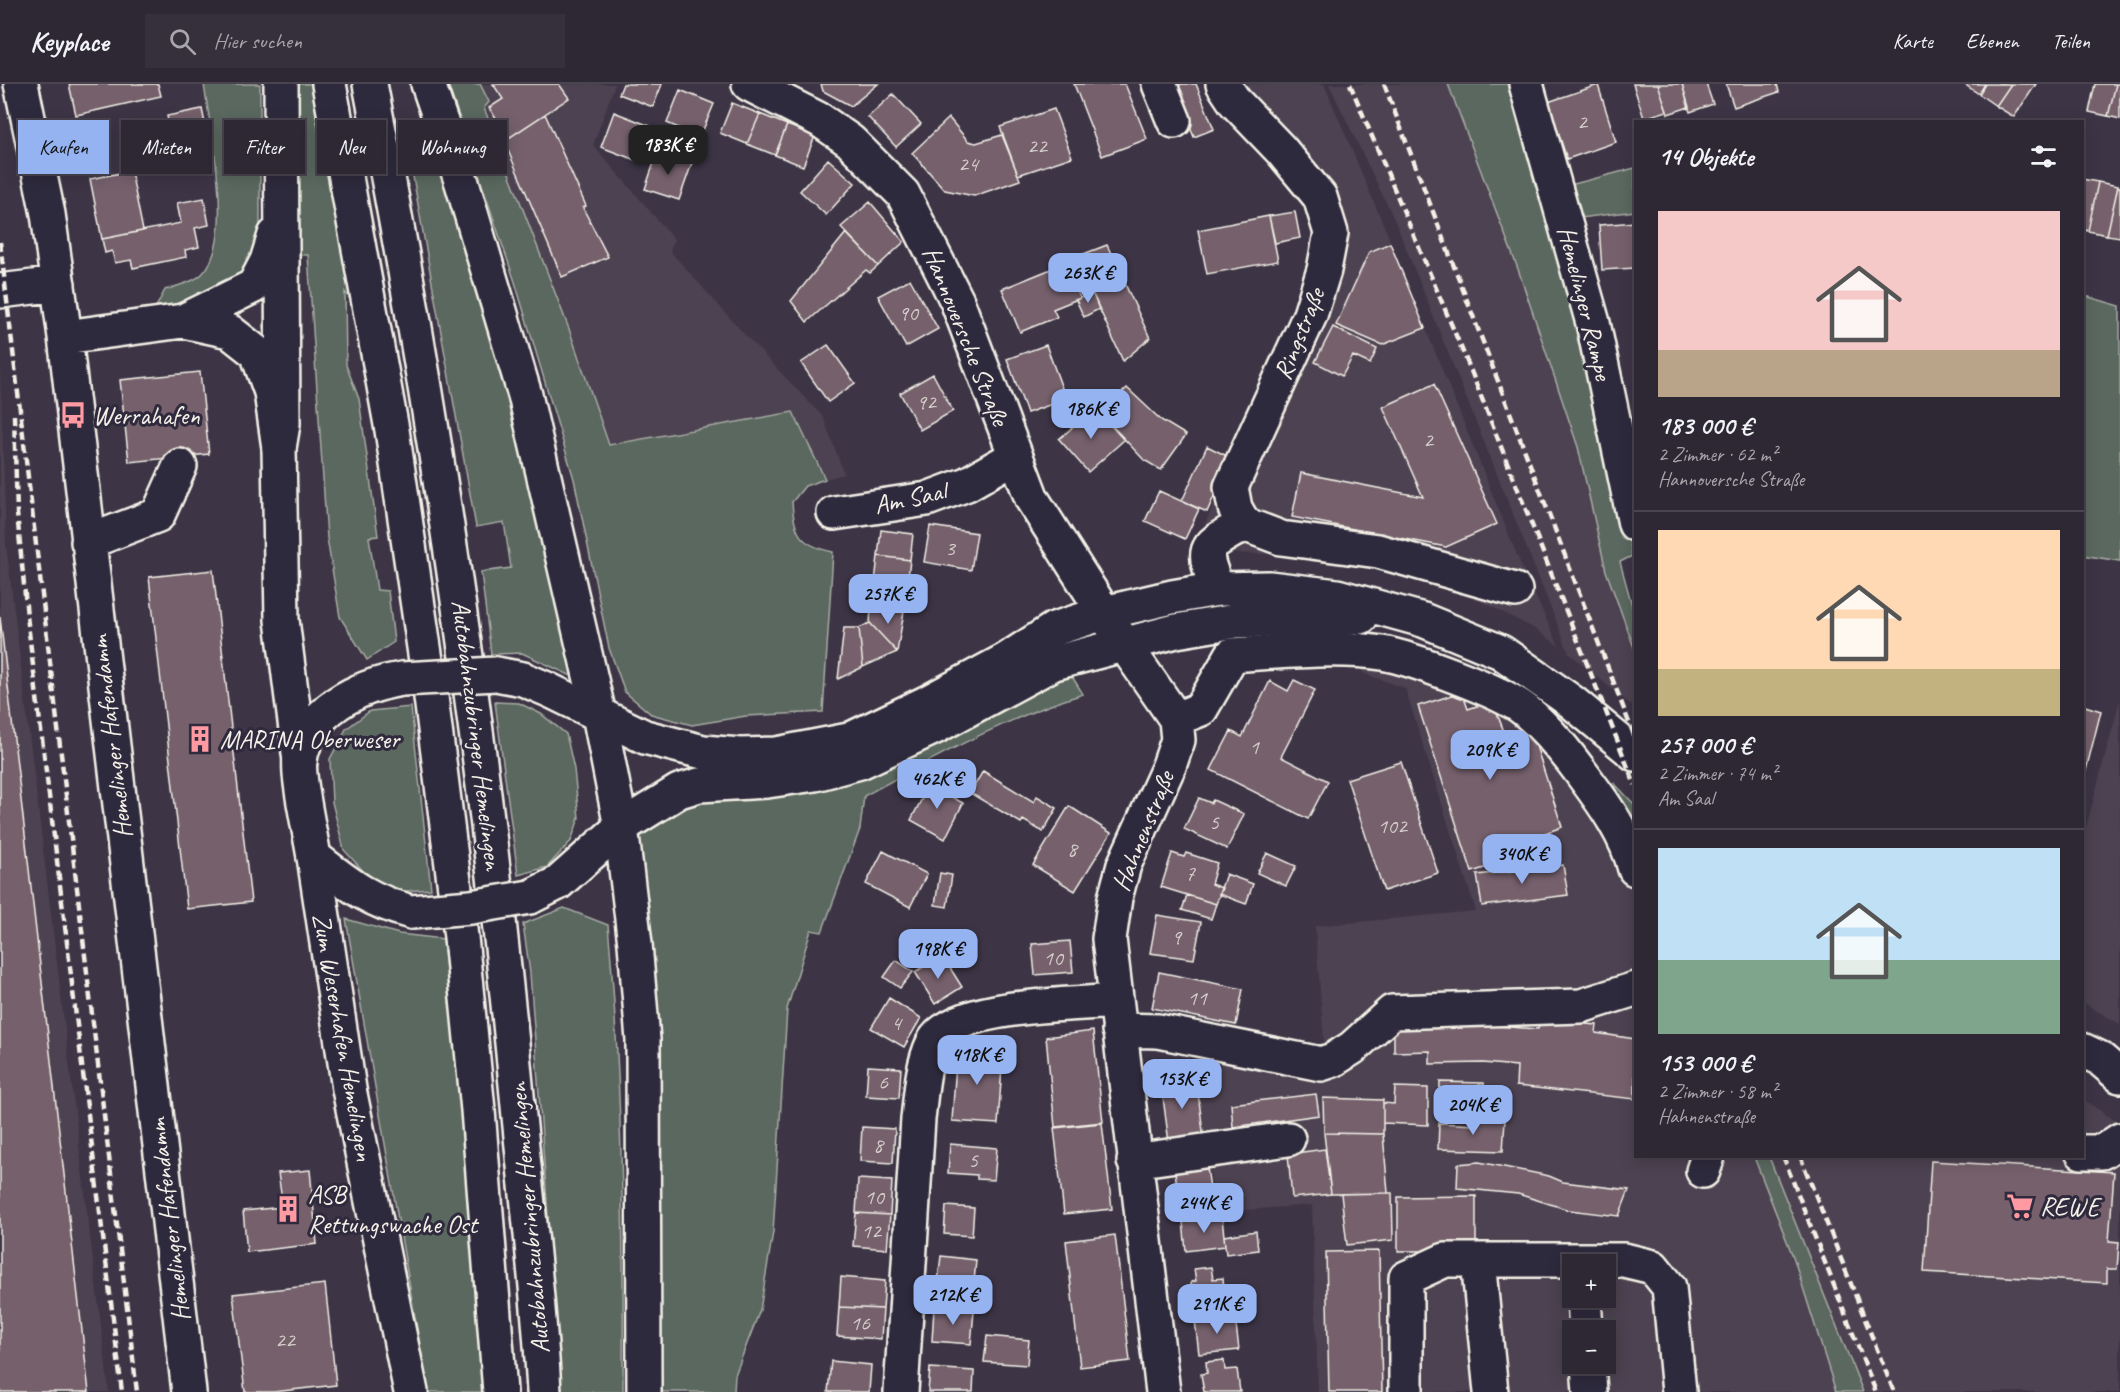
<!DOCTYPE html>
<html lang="de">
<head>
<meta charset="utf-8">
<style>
  :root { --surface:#2e2834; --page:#36303c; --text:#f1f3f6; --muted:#a7a6ac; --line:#49444f; --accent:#95b2f1 }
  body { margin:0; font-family:Caveat,sans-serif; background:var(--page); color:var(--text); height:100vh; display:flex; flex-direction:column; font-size:22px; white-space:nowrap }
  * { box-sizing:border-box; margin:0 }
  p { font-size:20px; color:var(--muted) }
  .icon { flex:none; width:33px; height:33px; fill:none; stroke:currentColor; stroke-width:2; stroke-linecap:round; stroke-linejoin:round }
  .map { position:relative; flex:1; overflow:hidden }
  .details { position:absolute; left:1634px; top:36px; width:450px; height:1038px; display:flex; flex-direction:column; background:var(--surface); border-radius:0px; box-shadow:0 3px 15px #0003,0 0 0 2px var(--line) }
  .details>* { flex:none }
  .banner { position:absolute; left:18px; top:36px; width:570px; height:54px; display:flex; gap:12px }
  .controls { position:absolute; left:1562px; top:1170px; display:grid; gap:12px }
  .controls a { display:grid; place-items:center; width:54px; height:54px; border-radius:0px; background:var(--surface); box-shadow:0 3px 15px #0003,0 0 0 2px var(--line); font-size:30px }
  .price { position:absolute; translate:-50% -51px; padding:0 14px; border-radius:12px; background:var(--accent); color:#111; font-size:20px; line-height:39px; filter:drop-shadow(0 2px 3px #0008) }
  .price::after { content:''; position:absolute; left:50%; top:36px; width:18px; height:14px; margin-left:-9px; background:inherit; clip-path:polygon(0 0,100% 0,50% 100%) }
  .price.current { background:#222; color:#fff }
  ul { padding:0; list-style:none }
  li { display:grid; align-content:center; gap:12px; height:318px; padding:0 24px }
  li+li { border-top:2px solid var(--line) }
  li span { display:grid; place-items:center; height:186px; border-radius:0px; color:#555 }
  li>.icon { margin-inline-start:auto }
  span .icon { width:108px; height:108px; fill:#fffc; stroke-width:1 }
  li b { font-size:26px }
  h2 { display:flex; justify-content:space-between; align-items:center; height:72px; padding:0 24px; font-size:26px }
  .tag { padding:0 21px; border-radius:0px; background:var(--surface); box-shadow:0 3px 15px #0003,0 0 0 2px var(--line); font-size:21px; line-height:54px }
  .tag.current { background:var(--accent); color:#111 }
  header { display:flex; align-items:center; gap:36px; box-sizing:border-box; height:84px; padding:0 30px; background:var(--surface); border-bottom:2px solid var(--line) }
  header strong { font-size:28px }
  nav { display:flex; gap:33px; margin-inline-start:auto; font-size:21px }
  .search { width:420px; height:54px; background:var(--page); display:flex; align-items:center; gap:15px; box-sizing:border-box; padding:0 21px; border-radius:0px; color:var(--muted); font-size:22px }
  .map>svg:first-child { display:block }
</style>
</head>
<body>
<header>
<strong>Keyplace</strong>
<div class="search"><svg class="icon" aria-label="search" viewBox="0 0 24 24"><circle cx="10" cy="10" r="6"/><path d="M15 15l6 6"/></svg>Hier suchen</div>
<nav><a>Karte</a><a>Ebenen</a><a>Teilen</a></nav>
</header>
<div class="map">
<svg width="2120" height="1308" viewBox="0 0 2120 1308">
  <rect width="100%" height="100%" fill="#3d3546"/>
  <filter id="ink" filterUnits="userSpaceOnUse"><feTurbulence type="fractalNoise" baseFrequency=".0167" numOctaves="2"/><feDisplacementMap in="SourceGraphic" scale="12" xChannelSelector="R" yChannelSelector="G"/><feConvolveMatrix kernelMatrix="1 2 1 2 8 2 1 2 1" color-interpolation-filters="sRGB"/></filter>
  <g filter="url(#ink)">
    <path fill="#4e4251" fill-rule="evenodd" d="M480 0H615L593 61 674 155 670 167 746 252 823 333 844 390 825 395 793 328 609 362 569 245 484 24 489 18Z
      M1230 0H1324L1389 154 1523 486 1559 562 1537 546 1487 520 1423 495 1356 476 1291 470 1192 469 1301 225 1319 147 1303 101Z
      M1329 0H1448L1518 185 1578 363 1606 487 1635 566V624L1569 569 1395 137Z
      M0 281 6 460 109 1308H0Z
      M1349 554 1549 636 1614 699 1635 757V1072L1754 1073 1794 1175 1836 1308H1318L1312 1121 1216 1128 1195 984 1196 945 1325 970 1315 842 1476 827 1405 604 1363 589ZM1572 1180H1605V1214H1572ZM1572 1246H1605V1280H1572Z
      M2120 616V940L2082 918V759Z
      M2082 1015 2116 1037 2120 1043V1308H1863L1769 1073 2082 1072Z"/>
    <path fill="#5a685f" stroke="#a7aca4" stroke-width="1.5" d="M204 0H260V153L241 198 188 220 156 223 165 206C176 202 195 198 203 189 236 154 210 47 204 0Z
      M290 0H315L356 223 345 208 346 281 359 315 378 452 369 453 377 506 388 507 394 558 367 576 340 533 327 454 308 171H291Z
      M448 0H480L489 18 484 24 569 245 609 361 793 328 825 395 805 402 792 418C794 450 800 461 833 468L823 628 746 632 692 641 651 630 625 608 609 564 574 395 515 198Z
      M1448 0H1515L1623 413 1632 472 1620 478 1635 532V566L1606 487 1578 363 1518 185Z
      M437 67 515 331 578 595 522 569 491 570 481 488 511 484 504 438 476 443 410 76Z
      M1635 84V127L1580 134 1570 101Z
      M2082 211 2120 222V477L2082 471Z
      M1068 586 1083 610C1005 634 936 673 864 712L860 745 822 848 811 846 787 925 773 1148 760 1226 735 1291 734 1308H656C663 1122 652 937 640 751L679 720Z
      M495 618 519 619 541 630 566 650 574 685 579 734 571 757 547 783 518 791Z
      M411 623 431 805 393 808 367 791 344 766 332 718 330 675 346 645 370 627Z
      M1614 699 1635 721V757Z
      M564 824 608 841C622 997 624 1152 623 1308H561L530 889 523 840Z
      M346 835 399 850 443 855 480 1211 486 1308H428Z
      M1754 1073H1769L1863 1308H1836L1794 1175Z"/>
    <path fill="#75616c" stroke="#f4f1e8" stroke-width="1.5" d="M69 0H158L161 12 76 31Z
      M493 0H559L569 14 509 54 489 24 503 15Z
      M623 0H662L653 23 619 10Z
      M821 0H878L851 22 823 7Z
      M1074 0H1125L1147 55 1102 72Z
      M1182 0H1196L1214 45 1194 53 1174 3Z
      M1633 0H1658L1667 27 1644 34Z
      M1658 0H1682L1689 23 1668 30Z
      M1682 0H1706L1713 20 1690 28Z
      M1726 0H1777L1779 8 1734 23Z
      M1964 0H1985L1979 10Z
      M1985 0H2011L1996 22 1979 10Z
      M2011 0H2036L2014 33 1996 22Z
      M2095 0H2116L2108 32 2089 28Z
      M2116 0H2120V35L2108 32Z
      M1598 1 1616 58 1567 75 1548 18Z
      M680 6 714 20 700 53 667 39Z
      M893 10 921 40 896 63 868 33Z
      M732 19 760 30 747 60 720 49Z
      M202 25 213 78 178 85 167 32Z
      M1054 25 1072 73 1018 91 1000 43Z
      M614 28 650 42 638 77 601 63Z
      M545 30 586 122 583 124 608 173 562 193 504 57Z
      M760 30 787 41 775 71 747 60Z
      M949 34 968 57 976 59 1002 51 1020 96 974 112 945 106 912 69Z
      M787 41 815 52 803 82 775 71Z
      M658 67 692 79 679 116 645 105Z
      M828 75 855 99 826 131 800 107Z
      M131 87 143 147 102 155 90 95Z
      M2082 95 2098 98 2088 147 2082 145Z
      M2098 98 2118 102 2107 151 2088 147Z
      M2118 102 2120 103V153L2107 151Z
      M204 114 209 141 195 144 199 163 185 166 186 173 133 184 131 176 115 179 112 167 105 169 102 155 181 139 177 119Z
      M870 118 904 158 878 182 841 143Z
      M1295 128 1300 154 1275 159 1269 132Z
      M1269 132 1278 177 1207 190 1198 146Z
      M1635 138V184L1602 186 1599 141Z
      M846 149 878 182 870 189 866 186 807 238 791 217Z
      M1390 159 1425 244 1382 261 1336 241 1369 168Z
      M1107 161 1150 254 1123 277 1076 173Z
      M1066 179 1080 214 1053 225 1057 233 1020 248 1002 205Z
      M910 195 938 245 906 263 878 212Z
      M1092 208 1099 225 1084 233 1076 216Z
      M1333 243 1377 265 1370 280 1353 272 1342 292 1315 278Z
      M828 261 855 299 828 318 801 279Z
      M1046 261 1066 315 1027 329 1007 275Z
      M200 288 209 370 129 378 120 296Z
      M933 290 953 327 920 346 900 309Z
      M1434 300 1497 440 1446 463 1292 433 1301 389 1423 413 1383 323Z
      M1127 304 1161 336 1186 351 1161 386 1144 376 1100 329Z
      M1095 324 1124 356 1088 388 1059 355Z
      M1207 362 1231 374 1207 428 1182 417Z
      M1159 407 1199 425 1185 455 1145 437Z
      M930 442 977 449 971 486 924 478Z
      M881 446 913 450 910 476 878 472Z
      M878 472 910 476 907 502 875 498Z
      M213 486 251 818 187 825 149 493Z
      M875 498 907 502 904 528 871 524Z
      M871 524 904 528 897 568 870 539Z
      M0 533 89 1308H0Z
      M870 539 897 568 863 583 859 544Z
      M844 544H859L863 583 838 595Z
      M1294 596 1315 606 1281 673 1328 697 1308 735 1211 686 1231 647 1242 653 1270 597 1288 607Z
      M1462 608 1468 625 1492 617 1505 650 1530 643 1562 743 1537 752 1542 765 1472 788 1418 622Z
      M2082 621 2101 627 2082 702Z
      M1401 678 1438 789 1384 807 1347 695Z
      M983 687 1034 718 1037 712 1057 724 1043 748 1023 736 1021 739 970 709Z
      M932 695 949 704 946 710 963 719 945 755 911 736Z
      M1199 714 1211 719 1213 716 1244 730 1227 765 1184 745Z
      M1069 722 1111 749 1075 807 1033 781Z
      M883 767 927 790 910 823 866 800Z
      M1172 769 1184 773 1186 769 1217 779 1211 800 1222 804 1216 820 1161 803Z
      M1267 769 1296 782 1286 802 1257 789Z
      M1563 781 1568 811 1482 822 1477 791Z
      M940 789 952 791 947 823 935 821Z
      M1226 790 1253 800 1246 820 1219 810Z
      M1187 811 1216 820 1211 835 1182 826Z
      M1157 831 1201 838 1194 875 1150 869Z
      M1070 857 1073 888 1035 891 1032 860Z
      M942 871 962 903 935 920 915 888Z
      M896 876 913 888 900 904 884 893Z
      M1159 888 1243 905 1236 941 1152 924Z
      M889 914 921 934 904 963 871 944Z
      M1540 936 1597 941 1596 949 1635 955V1015L1516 1002 1517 982 1483 979 1430 980V967L1394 968V941H1482L1538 945Z
      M1093 947 1103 1038 1055 1043 1046 953Z
      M957 964 1003 968 998 1040 952 1037Z
      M868 982 901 984 899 1014 866 1012Z
      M1196 994 1204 1055 1169 1059 1161 998Z
      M1440 998 1484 999 1483 1027 1439 1026Z
      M1395 1003 1428 1004V1041L1383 1039V1019L1394 1020Z
      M1316 1010 1319 1031 1233 1043 1231 1020Z
      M1323 1014 1383 1016V1050L1324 1049Z
      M1476 1035 1505 1036 1503 1067 1438 1065 1439 1039 1475 1041Z
      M1102 1039 1112 1125 1064 1130 1054 1044Z
      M862 1043 895 1045 893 1079 860 1077Z
      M1324 1049 1383 1050 1388 1109 1331 1110Z
      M950 1060 997 1064 994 1096 977 1095V1091L948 1089Z
      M1325 1065 1331 1110 1292 1114 1288 1070Z
      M1931 1077 2114 1088 2109 1157 2119 1158 2117 1185H2107V1199L1924 1188Z
      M1479 1078 1549 1092 1563 1098 1629 1106 1619 1132 1569 1126 1518 1110 1457 1104 1458 1080Z
      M1207 1083 1210 1104 1178 1109 1175 1088Z
      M310 1086 317 1160 247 1168 243 1127 283 1123 278 1089Z
      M858 1095 892 1097 890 1131 856 1129Z
      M1388 1109H1392L1393 1156 1347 1161 1341 1110Z
      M1476 1112V1167H1398V1113Z
      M946 1122 974 1124 972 1152 944 1150Z
      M856 1129 890 1131 887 1165 853 1162Z
      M1222 1133 1225 1162 1186 1167 1183 1138Z
      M1256 1147 1258 1166 1226 1170 1224 1152Z
      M1115 1151 1130 1277 1080 1283 1066 1157Z
      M1379 1167 1382 1308H1329L1326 1168Z
      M941 1172 976 1176 973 1209 937 1205Z
      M1211 1183 1213 1195 1223 1194 1225 1217 1193 1221 1191 1198 1196 1197 1194 1185Z
      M841 1193 885 1197 883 1225 839 1223Z
      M325 1200 336 1301 273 1308H245L233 1210Z
      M839 1223 883 1225 881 1255 837 1252Z
      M934 1224 974 1227 971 1260 932 1257Z
      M1235 1232 1239 1266 1199 1270 1195 1237Z
      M987 1252 1029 1256 1027 1281 984 1278Z
      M1224 1276 1225 1286 1237 1285 1240 1308H1204L1201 1290 1207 1289 1206 1278Z
      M831 1277 871 1281 869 1308H828Z
      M930 1284 974 1287 973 1308H928Z"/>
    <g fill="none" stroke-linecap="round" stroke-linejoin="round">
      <defs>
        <path id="minor" d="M21 0 48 130 65 253 189 1308
          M749 0 820 36 850 57 903 110 957 217 1032 415 1124 560 1176 635 1178 656 1169 682 1124 781 1115 814 1109 855 1163 1308
          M1159 0 1174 37
          M1223 0 1235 18 1281 66 1320 113 1331 149 1324 186 1310 231 1231 403 1235 424 1244 440
          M1526 0 1593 239 1635 440
          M0 207 58 200
          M65 253 183 237 229 247 257 269 271 308 279 364 282 536 300 677
          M834 429 927 415 967 400 1014 373
          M1244 440 1281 454 1378 467 1515 506
          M88 458 158 431 180 382
          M1218 505C1199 461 1205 463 1244 440
          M1176 635 1201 625 1232 571C1277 568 1338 562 1382 569 1411 574 1503 608 1525 626 1549 646 1567 669 1585 694 1605 721 1627 752 1635 785
          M314 773 349 1005 411 1308
          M1119 946 1158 947 1321 980 1333 976 1352 964 1392 928 1581 922 1635 905
          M2082 1068H2102L2120 1056
          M1134 1077 1288 1055
          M1703 1087 1708 1072
          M1478 1176 1491 1308
          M1584 1214 1586 1246
          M1588 1280 1590 1308
          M901 1308 918 1035C921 1010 922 982 933 959 953 919 1076 921 1116 917
          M1406 1308V1194L1445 1176H1624L1653 1183 1669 1203 1679 1308"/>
        <path id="major" d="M496 590 523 595 549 606 645 653 703 668 740 671 777 670 849 656 926 619 1006 576 1054 545 1104 529 1172 513 1218 505 1269 504 1337 512 1423 536 1501 568 1572 618 1635 670
          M402 595C358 602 308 626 300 676 297 692 311 753 314 773 350 801 367 816 411 828
          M599 630 621 743
          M530 813 558 799 621 743 679 707 699 701 767 697 815 690 860 678 937 642 1054 579 1176 547 1236 537 1361 533
          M2082 966 2099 974 2120 992"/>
        <path id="highway" d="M329 0 392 346 429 597 461 853 478 1026 500 1308
          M370 0C436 335 485 671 517 1011 526 1110 539 1209 544 1308
          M428 0 462 99 525 311 599 630
          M183 237 254 202 267 177 275 151
          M279 364 283 340 281 0
          M621 743 635 860 643 956 644 1308"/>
      </defs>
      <use href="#minor" stroke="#f4f1e8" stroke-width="38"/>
      <use href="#major" stroke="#f4f1e8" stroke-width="38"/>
      <use href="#highway" stroke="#f4f1e8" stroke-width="38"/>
      <use href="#minor" stroke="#2f2a3d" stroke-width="33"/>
      <use href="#major" stroke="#2f2a3d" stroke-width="33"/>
      <use href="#highway" stroke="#2f2a3d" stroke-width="33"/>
      <path stroke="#f4f1e8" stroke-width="4.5" stroke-dasharray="9 4.5" stroke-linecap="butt" d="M1350 0 1471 287 1635 701
        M1384 0 1635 654
        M0 158 137 1308
        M14 331 17 429 27 532 122 1308
        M1783 1072 1876 1308
        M1800 1072 1894 1308"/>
      <defs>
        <path id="major-bridge" d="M402 595 496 590
          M411 828 471 823 530 813"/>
      </defs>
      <use href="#major-bridge" stroke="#f4f1e8" stroke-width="38" stroke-linecap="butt"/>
      <use href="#major-bridge" stroke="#2f2a3d" stroke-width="33"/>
    </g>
  </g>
  <defs>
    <symbol id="bus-bare" viewBox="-9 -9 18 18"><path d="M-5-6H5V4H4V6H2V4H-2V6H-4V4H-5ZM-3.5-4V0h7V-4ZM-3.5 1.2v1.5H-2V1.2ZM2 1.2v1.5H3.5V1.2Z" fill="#ff9aa2" stroke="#2f2a3d" stroke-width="2.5" paint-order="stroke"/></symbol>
    <symbol id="building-bare" viewBox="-9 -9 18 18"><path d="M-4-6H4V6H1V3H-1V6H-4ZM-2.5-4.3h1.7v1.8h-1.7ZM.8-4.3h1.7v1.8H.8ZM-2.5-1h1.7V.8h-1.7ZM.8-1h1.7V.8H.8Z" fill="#ff9aa2" stroke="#2f2a3d" stroke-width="2.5" paint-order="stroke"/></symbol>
    <symbol id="supermarket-bare" viewBox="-9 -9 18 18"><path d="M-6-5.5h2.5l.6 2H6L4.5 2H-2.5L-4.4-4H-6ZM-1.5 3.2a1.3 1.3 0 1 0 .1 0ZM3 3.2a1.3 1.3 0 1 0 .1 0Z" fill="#ff9aa2" stroke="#2f2a3d" stroke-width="2.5" paint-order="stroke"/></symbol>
  </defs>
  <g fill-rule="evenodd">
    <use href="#bus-bare" x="54" y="312" width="38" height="38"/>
    <use href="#building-bare" x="181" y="636" width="38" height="38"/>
    <use href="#supermarket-bare" x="2001" y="1103" width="38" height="38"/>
    <use href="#building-bare" x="269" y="1106" width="38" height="38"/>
  </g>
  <g text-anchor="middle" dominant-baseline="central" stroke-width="6" stroke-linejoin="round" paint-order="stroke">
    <g font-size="22" fill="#d4cdc9">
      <text x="1582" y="38">2</text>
      <text x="1037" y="62">22</text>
      <text x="968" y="80">24</text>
      <text x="908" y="229">90</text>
      <text x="926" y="318">92</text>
      <text x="1428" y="356">2</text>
      <text x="950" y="464">3</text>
      <text x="1254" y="663">1</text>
      <text x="1214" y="738">5</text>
      <text x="1392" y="742">102</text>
      <text x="1072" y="765">8</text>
      <text x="1190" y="789">7</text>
      <text x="1176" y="853">9</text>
      <text x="1053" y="874">10</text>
      <text x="1197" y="914">11</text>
      <text x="896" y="939">4</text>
      <text x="883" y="998">6</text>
      <text x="878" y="1061">8</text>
      <text x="973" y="1076">5</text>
      <text x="874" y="1113">10</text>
      <text x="871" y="1147">12</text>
      <text x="860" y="1239">16</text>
      <text x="285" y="1256">22</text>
    </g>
    <g font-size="26" fill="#f4f1e8" stroke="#2f2a3d">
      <text transform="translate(1585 219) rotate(76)">Hemelinger Rampe</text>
      <text transform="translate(1299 250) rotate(-68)">Ringstraße</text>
      <text transform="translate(966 252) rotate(68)">Hannoversche Straße</text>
      <text transform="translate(910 414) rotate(-12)">Am Saal</text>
      <text transform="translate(477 651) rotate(83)">Autobahnzubringer Hemelingen</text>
      <text transform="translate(111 653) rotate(-97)">Hemelinger Hafendamm</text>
      <text transform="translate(1143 747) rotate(-68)">Hahnenstraße</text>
      <text transform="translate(343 953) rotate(80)">Zum Weserhafen Hemelingen</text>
      <text transform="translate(529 1134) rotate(-95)">Autobahnzubringer Hemelingen</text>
      <text transform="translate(169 1136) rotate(-97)">Hemelinger Hafendamm</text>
    </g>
    <g font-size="26" fill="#f4f1e8" stroke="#2f2a3d" text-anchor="start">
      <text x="93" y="331">Werrahafen</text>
      <text x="220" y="655">MARINA Oberweser</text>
      <text x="308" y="1110">ASB<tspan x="308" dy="30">Rettungswache Ost</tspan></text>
      <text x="2040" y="1122">REWE</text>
    </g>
  </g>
</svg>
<div class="controls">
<a>+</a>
<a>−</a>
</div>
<b class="price current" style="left:668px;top:92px">183K €</b>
<b class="price" style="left:1088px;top:220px">263K €</b>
<b class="price" style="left:1091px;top:356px">186K €</b>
<b class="price" style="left:888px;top:541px">257K €</b>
<b class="price" style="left:1490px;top:697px">209K €</b>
<b class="price" style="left:937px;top:726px">462K €</b>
<b class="price" style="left:1522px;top:801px">340K €</b>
<b class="price" style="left:938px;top:896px">198K €</b>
<b class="price" style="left:977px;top:1002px">418K €</b>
<b class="price" style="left:1182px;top:1026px">153K €</b>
<b class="price" style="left:1473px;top:1052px">204K €</b>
<b class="price" style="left:1204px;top:1150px">244K €</b>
<b class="price" style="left:953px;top:1242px">212K €</b>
<b class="price" style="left:1217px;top:1251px">291K €</b>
<div class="banner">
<a class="tag current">Kaufen</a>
<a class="tag">Mieten</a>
<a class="tag">Filter</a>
<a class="tag">Neu</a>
<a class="tag">Wohnung</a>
</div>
<section class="details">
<h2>14 Objekte<svg class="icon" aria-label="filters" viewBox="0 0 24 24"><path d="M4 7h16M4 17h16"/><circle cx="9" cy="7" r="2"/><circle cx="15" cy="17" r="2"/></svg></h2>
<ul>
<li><span style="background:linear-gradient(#f6c9c9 75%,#b9a48a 0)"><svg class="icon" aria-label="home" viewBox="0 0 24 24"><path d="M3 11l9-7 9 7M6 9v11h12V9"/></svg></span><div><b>183 000 €</b><p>2 Zimmer · 62 m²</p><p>Hannoversche Straße</p></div></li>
<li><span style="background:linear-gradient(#ffd9b3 75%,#c2b280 0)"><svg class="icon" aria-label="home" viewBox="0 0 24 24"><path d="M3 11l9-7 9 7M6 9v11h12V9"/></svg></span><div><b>257 000 €</b><p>2 Zimmer · 74 m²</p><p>Am Saal</p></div></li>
<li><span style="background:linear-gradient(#bfe0f5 60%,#7fa58c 0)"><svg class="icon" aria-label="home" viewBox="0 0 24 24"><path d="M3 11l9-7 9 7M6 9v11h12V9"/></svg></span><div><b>153 000 €</b><p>2 Zimmer · 58 m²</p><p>Hahnenstraße</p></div></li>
</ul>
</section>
</div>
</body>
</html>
